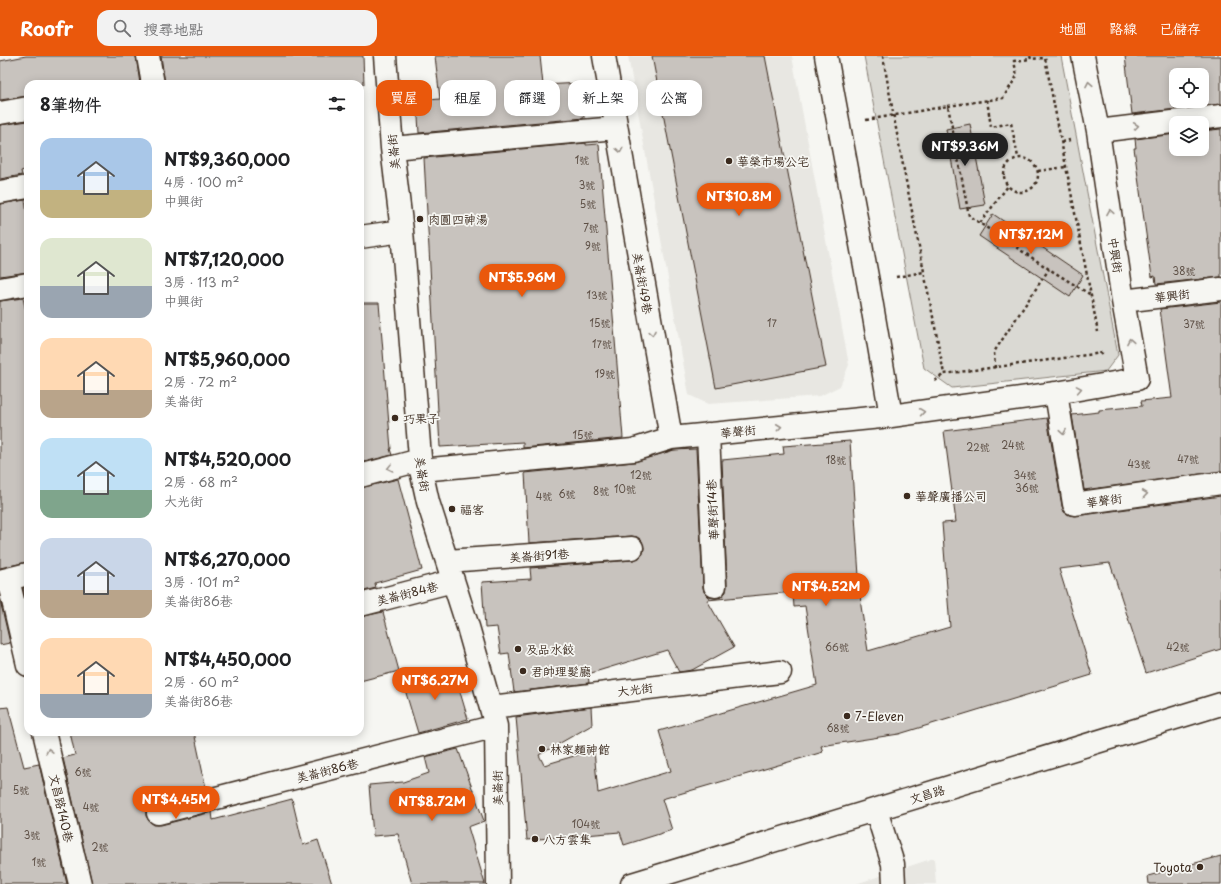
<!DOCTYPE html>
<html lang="zh-TW">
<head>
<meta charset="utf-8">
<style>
  :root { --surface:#fff; --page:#f2f2f2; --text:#202124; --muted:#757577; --accent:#ea580c }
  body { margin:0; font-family:"Playpen Sans","LXGW WenKai TC",sans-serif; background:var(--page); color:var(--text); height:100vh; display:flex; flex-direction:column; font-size:15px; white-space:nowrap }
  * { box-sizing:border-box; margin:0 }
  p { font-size:13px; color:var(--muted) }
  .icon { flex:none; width:22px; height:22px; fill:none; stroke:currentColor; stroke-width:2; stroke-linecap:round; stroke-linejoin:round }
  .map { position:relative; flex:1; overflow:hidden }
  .sheet { position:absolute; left:24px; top:24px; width:340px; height:656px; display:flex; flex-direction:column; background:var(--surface); border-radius:12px; box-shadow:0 2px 10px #0003 }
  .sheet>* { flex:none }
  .guide { position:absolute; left:376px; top:24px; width:380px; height:36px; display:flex; gap:8px }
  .fabs { position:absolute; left:1169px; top:12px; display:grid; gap:8px }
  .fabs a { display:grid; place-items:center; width:40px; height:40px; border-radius:8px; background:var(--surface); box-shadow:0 2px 10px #0003; font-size:20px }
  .price { position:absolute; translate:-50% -34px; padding:0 9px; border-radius:14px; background:var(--accent); color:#fff; font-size:13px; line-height:26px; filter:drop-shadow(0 1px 2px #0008) }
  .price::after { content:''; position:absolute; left:50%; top:24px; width:12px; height:9px; margin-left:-6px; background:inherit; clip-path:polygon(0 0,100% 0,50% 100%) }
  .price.on { background:#222; color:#fff }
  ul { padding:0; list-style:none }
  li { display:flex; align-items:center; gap:12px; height:100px; padding:0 16px }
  li span { display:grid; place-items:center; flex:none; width:112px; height:80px; border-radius:12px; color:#555 }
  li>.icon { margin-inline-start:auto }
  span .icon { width:48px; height:48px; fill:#fffc; stroke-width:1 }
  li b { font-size:17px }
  h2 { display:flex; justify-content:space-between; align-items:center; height:48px; padding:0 16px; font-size:17px }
  .tag { padding:0 14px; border-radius:12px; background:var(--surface); box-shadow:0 2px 10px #0003; font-size:14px; line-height:36px }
  .tag.on { background:var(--accent); color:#fff }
  header { display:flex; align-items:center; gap:24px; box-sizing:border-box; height:56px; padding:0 20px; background:var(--accent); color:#fff }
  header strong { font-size:19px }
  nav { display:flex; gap:22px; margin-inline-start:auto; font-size:14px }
  .search { width:280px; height:36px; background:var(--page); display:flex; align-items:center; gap:10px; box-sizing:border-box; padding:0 14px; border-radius:12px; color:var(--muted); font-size:15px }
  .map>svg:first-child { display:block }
</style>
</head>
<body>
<header>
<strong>Roofr</strong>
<div class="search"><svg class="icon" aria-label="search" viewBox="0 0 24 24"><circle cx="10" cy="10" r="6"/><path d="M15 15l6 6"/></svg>搜尋地點</div>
<nav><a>地圖</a><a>路線</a><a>已儲存</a></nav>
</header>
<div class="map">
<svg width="1221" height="828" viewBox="0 0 1221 828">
  <rect width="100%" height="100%" fill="#f6f6f2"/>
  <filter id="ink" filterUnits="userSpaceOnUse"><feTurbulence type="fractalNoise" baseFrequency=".025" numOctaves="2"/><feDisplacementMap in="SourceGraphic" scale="8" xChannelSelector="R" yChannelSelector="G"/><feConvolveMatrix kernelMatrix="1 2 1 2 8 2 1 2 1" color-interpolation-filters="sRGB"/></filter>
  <g filter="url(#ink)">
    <path fill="#e8e7e2" d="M628 0H792L849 309 840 330 820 340 708 348 689 339Z
      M934 802 936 828H856Z"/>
    <path fill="#dad9d3" stroke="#8a8278" d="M864 0H1061L1118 299 1106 315 952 332 924 312Z"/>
    <path fill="#c8c3be" stroke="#3b2a1e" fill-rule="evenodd" d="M26 0H136L140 28H28V40L0 44V5Z
      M161 0H363L364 28H165Z
      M435 0H540L543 29 582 27 584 62 419 77 417 45 440 43Z
      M652 0H765L826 311 716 332Z
      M1125 0H1221V48L1132 58ZM1176 19H1202V45H1176Z
      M28 65V113L21 115 22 119 0 123V69Z
      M970 68 985 149 960 153 946 73Z
      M1221 73V221L1156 228 1155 220 1152 221 1134 92H1136L1135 83 1176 78V93H1202V75Z
      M586 87V89L599 88 623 382 523 392V386L440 391 424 102Z
      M25 144 28 166V216L0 220V148Z
      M993 158 1083 219 1070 241 979 180Z
      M23 242 28 264V506L0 512V245Z
      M1221 246V415L1084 434 1072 359 1099 356V354L1142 350 1141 345 1172 342 1160 253Z
      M360 247H379L391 393H390L392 399 360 407Z
      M1047 362 1062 450 1064 456 1069 459 1076 460 1221 440V593L1146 617 1110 507 1059 513 1092 619 899 678 821 690 823 696 662 743 672 774 624 789 620 776 527 784 516 661 591 651 592 669 539 699 544 709 594 694 598 737 671 715 659 675 817 629 805 550 794 551 793 536 707 544 734 591 692 614 679 616 667 594 588 618 589 627 514 636 509 597 501 598 497 571 485 572 482 526 531 523 530 512 633 504 639 502 643 498 644 492 642 485 637 481 631 480 529 487 525 417 634 406 674 394 696 393 703 531 704 536 709 541 716 542 721 541 726 536 727 529 722 404 784 398 783 390 850 385 861 550 868 595 950 571 942 467 956 466 944 375Z
      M398 423 422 514 375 527 376 532 360 536V432Z
      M28 531V554L23 532Z
      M0 544 10 587 0 589Z
      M383 556 399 615 360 625V561Z
      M444 616H454L468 663 418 677 403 627Z
      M8 651 24 711 39 708 67 828H0V652Z
      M70 676H194L206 732 155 745 150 748 146 754V760L149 765 154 769H161L212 756 213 764 292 743 303 789 318 784 332 828H92L63 702 75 699Z
      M458 693 484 765 468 771 485 828H412L398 778 373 780 369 729 403 726 429 717 425 701Z
      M1221 800V828H1149L1148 820Z"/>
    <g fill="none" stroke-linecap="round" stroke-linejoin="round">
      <defs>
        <path id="minor" d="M148 0 153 28
          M385 0 392 92 402 175 421 414 428 446 468 571 496 670 498 828
          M604 0 671 382
          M826 0 868 226 891 360
          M0 57 28 52
          M1098 75 1221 60
          M392 92 616 72
          M0 136 28 131
          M360 181 402 175
          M0 233 28 228
          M1123 245 1221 233
          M1056 337 1074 448 1221 427
          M708 378 715 530
          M421 414 633 394 671 382 891 360 1056 337 1137 323 1123 245 1098 75 1083 0
          M360 420 420 404
          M447 505 632 492
          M8 523 28 609
          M0 525 28 518
          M360 549 453 525
          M491 651 780 616
          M44 676 80 828
          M876 754 893 808 894 828
          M158 757 496 670
          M632 828 1221 648"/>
      </defs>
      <use href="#minor" stroke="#3b2a1e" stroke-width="25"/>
      <path stroke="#3b2a1e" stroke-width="2.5" stroke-dasharray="3 3" stroke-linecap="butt" d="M883 0C901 106 924 212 944 318
        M1030 0 1031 3 1045 2 1098 276
        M987 44 991 71 1011 67 1018 101
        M948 50 1003 42 1017 20 1014 5 1031 3
        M866 64 948 50 969 160 1049 213 1091 239
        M1062 86 1070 84
        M1004 119a17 17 0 1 1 34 0a17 17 0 1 1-34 0Z
        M1038 115 1066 111
        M980 167 1008 130
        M896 221 924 216
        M995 312 994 296 1049 213
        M935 325 944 318 1102 297 1101 294"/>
      <use href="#minor" stroke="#f6f6f2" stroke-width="22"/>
    </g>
    <defs><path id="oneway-chevron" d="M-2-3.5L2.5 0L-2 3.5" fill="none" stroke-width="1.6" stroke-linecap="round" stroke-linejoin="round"/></defs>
    <g stroke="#989088">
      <use href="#oneway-chevron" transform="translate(1089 28) rotate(-101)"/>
      <use href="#oneway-chevron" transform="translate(1136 70) rotate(-7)"/>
      <use href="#oneway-chevron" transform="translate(620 94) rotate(80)"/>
      <use href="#oneway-chevron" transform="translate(1110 156) rotate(-99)"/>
      <use href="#oneway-chevron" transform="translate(652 277) rotate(80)"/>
      <use href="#oneway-chevron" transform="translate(1130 285) rotate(-100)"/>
      <use href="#oneway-chevron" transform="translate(1079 333) rotate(-10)"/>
      <use href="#oneway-chevron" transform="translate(922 356) rotate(-8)"/>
      <use href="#oneway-chevron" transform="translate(779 371) rotate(-6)"/>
      <use href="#oneway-chevron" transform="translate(1063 376) rotate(81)"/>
      <use href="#oneway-chevron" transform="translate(390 412) rotate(166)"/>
      <use href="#oneway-chevron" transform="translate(1145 438) rotate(-8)"/>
      <use href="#oneway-chevron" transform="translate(49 695) rotate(-103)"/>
    </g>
  </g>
  <g fill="#3b2a1e" stroke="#f6f6f2" stroke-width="1.5">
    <circle cx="729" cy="105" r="4"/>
    <circle cx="420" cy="163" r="4"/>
    <circle cx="395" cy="362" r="4"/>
    <circle cx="907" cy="440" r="4"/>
    <circle cx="452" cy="453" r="4"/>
    <circle cx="518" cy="593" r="4"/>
    <circle cx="523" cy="615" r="4"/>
    <circle cx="847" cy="660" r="4"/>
    <circle cx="542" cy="693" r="4"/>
    <circle cx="535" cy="783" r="4"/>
    <circle cx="1200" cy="811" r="4"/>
  </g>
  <g text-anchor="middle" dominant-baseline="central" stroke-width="3.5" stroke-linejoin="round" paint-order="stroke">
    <g font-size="10" fill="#5e5046">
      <text x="582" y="103">1號</text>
      <text x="587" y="128">3號</text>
      <text x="588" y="147">5號</text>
      <text x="591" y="171">7號</text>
      <text x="593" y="189">9號</text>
      <text x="1184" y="214">38號</text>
      <text x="597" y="238">13號</text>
      <text x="600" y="266">15號</text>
      <text x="772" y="266">17</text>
      <text x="1194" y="267">37號</text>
      <text x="602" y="287">17號</text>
      <text x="605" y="317">19號</text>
      <text x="583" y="378">15號</text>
      <text x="1013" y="388">24號</text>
      <text x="978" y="390">22號</text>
      <text x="1188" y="402">47號</text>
      <text x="836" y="403">18號</text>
      <text x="1139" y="407">43號</text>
      <text x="641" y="418">12號</text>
      <text x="1025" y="418">34號</text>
      <text x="1027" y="431">36號</text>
      <text x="625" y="432">10號</text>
      <text x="601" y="434">8號</text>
      <text x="567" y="437">6號</text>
      <text x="544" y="439">4號</text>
      <text x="837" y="590">66號</text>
      <text x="1178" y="590">42號</text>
      <text x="838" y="671">68號</text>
      <text x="83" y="715">6號</text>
      <text x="21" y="733">5號</text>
      <text x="91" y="750">4號</text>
      <text x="586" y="767">104號</text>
      <text x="32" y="778">3號</text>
      <text x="100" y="790">2號</text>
      <text x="39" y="805">1號</text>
    </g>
    <g font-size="12" fill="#3b2a1e" stroke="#f6f6f2">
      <text transform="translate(393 96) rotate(-96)">美崙街</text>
      <text transform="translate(1116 199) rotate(81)">中興街</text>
      <text transform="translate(643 227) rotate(80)">美崙街49巷</text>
      <text transform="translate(1172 239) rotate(-7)">華興街</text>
      <text transform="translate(738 375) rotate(-6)">華聲街</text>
      <text transform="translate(423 418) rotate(81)">美崙街</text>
      <text transform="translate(1104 444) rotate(-8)">華聲街</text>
      <text transform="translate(712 454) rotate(-93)">華聲街14巷</text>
      <text transform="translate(539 499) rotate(-4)">美崙街91巷</text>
      <text transform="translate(407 537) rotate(-14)">美崙街84巷</text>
      <text transform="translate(635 633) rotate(-7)">大光街</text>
      <text transform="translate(327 714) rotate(-14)">美崙街86巷</text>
      <text transform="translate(497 732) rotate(-91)">美崙街</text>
      <text transform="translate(927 738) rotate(-17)">文昌路</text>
      <text transform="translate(62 752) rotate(77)">文昌路140巷</text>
    </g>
    <g font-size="12" fill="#3b2a1e" stroke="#f6f6f2" text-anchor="start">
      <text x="737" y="105">華榮市場公宅</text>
      <text x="428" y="163">肉圓四神湯</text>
      <text x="403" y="362">巧果子</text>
      <text x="915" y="440">華聲廣播公司</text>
      <text x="460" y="453">福客</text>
      <text x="526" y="593">及品水餃</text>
      <text x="531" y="615">君帥理髮廳</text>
      <text x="855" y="660">7-Eleven</text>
      <text x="550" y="693">林家麵神館</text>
      <text x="543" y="783">八方雲集</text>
      <text x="1192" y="811" text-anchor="end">Toyota</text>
    </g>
  </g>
</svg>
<div class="fabs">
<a><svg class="icon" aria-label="locate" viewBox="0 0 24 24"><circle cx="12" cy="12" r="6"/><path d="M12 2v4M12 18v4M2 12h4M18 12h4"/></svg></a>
<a><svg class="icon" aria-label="layers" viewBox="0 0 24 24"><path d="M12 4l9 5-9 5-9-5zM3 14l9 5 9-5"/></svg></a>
</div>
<b class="price on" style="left:965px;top:111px">NT$9.36M</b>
<b class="price" style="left:739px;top:161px">NT$10.8M</b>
<b class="price" style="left:1031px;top:199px">NT$7.12M</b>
<b class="price" style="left:522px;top:242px">NT$5.96M</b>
<b class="price" style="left:826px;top:551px">NT$4.52M</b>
<b class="price" style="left:435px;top:645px">NT$6.27M</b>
<b class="price" style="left:176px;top:764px">NT$4.45M</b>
<b class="price" style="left:432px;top:766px">NT$8.72M</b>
<div class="guide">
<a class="tag on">買屋</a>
<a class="tag">租屋</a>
<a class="tag">篩選</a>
<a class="tag">新上架</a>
<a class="tag">公寓</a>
</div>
<section class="sheet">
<h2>8筆物件<svg class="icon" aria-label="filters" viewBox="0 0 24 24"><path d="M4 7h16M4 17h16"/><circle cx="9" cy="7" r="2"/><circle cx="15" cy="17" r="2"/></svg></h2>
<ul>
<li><span style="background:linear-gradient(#a9c7e8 65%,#c2b280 0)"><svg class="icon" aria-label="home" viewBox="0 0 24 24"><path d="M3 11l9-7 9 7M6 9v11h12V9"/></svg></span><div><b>NT$9,360,000</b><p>4房 · 100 m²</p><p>中興街</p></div></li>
<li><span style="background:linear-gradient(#dfe7d0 60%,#9aa5b1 0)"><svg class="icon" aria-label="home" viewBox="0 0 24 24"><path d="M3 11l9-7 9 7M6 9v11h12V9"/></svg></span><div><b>NT$7,120,000</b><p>3房 · 113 m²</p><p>中興街</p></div></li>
<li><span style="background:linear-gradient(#ffd9b3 65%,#b9a48a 0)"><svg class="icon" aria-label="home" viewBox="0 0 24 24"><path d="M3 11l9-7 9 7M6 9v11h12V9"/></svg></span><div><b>NT$5,960,000</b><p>2房 · 72 m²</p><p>美崙街</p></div></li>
<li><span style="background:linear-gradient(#bfe0f5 65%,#7fa58c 0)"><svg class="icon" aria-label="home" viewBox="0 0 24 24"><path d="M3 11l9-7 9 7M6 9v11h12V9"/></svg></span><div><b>NT$4,520,000</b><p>2房 · 68 m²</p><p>大光街</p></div></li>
<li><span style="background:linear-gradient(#c9d6e8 65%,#b9a48a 0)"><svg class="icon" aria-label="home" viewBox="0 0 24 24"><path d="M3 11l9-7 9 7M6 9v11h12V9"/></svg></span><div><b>NT$6,270,000</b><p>3房 · 101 m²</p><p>美崙街86巷</p></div></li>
<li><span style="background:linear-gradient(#ffd9b3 70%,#9aa5b1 0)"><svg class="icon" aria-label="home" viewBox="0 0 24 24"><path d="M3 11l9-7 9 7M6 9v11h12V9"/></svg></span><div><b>NT$4,450,000</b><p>2房 · 60 m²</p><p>美崙街86巷</p></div></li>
</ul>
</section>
</div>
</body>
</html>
